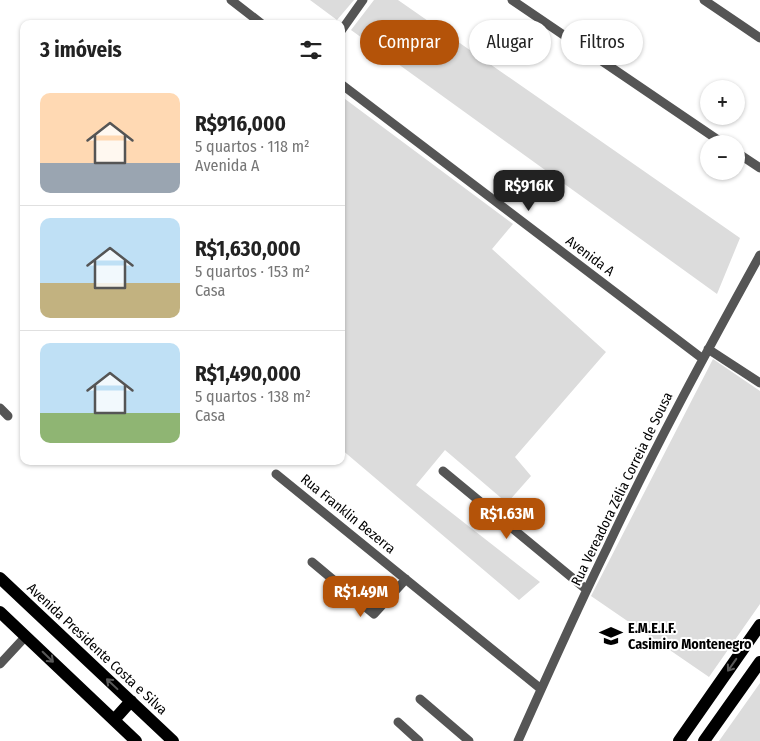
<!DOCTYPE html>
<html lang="pt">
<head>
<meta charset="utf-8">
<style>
  :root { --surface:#fff; --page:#f2f2f2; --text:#222; --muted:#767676; --line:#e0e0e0; --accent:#b45309 }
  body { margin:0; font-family:"Fira Sans Condensed",sans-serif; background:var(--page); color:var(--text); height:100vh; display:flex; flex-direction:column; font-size:19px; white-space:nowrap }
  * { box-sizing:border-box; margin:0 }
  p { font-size:16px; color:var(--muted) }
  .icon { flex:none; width:28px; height:28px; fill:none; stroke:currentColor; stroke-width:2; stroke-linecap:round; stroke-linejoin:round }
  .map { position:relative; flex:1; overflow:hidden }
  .drawer { position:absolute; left:20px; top:20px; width:325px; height:445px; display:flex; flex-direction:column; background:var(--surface); border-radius:10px; box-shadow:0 1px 4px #0004 }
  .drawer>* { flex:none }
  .guide { position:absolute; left:360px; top:20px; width:325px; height:45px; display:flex; gap:10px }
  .fabs { position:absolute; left:700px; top:80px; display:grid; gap:10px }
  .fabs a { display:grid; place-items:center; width:45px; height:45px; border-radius:50%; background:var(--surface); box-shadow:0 1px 4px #0004; font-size:25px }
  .price { position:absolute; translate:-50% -42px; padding:0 11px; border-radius:10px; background:var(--accent); color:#fff; font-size:16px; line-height:32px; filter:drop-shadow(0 1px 2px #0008) }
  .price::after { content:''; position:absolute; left:50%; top:30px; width:15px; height:11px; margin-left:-8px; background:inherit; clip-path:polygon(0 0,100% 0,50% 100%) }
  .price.active { background:#222; color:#fff }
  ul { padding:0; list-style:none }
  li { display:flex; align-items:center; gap:15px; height:125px; padding:0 20px }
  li+li { border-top:1px solid var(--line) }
  li span { display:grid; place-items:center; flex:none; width:140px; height:100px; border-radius:10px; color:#555 }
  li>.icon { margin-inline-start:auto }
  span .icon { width:60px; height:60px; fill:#fffc; stroke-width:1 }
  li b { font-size:21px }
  h2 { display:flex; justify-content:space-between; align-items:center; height:60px; padding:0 20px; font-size:21px }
  .tag { padding:0 18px; border-radius:22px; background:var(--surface); box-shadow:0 1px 4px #0004; font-size:18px; line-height:45px }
  .tag.active { background:var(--accent); color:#fff }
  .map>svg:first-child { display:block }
</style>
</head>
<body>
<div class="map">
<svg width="760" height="741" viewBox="0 0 760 741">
  <rect width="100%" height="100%" fill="#fff"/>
  <path fill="#dcdcdc" d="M310 0H354L337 20Z
    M374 0H398L740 238 717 294 351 30Z
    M341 96 513 224 492 249 606 352 515 457 531 476 507 503 445 450 416 485 540 582 519 600 341 449Z
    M713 359 760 391V604L709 677 591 596Z
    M760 683V741H719Z"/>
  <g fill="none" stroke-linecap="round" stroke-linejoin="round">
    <path stroke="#555" stroke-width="9" d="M231 0 262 24
      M512 0 724 144
      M704 0 760 38
      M341 31 363 0
      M341 84 703 359
      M736 152 760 168
      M708 349 760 383
      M0 408 8 416
      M443 471 587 590
      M276 474 541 689
      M312 562 374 614 406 579
      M0 664 26 636
      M420 699 469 741
      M398 722 419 741
      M518 741C547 676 576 611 607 548 654 448 707 351 760 255"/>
    <path stroke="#000" stroke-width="12" d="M0 578 173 741
      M0 612 136 741
      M114 720 131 701
      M679 741 760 625
      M704 741 760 662"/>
  </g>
  <defs><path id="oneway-shaft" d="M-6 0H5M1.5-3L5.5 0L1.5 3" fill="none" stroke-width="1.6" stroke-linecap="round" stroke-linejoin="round" transform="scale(1.25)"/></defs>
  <g stroke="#595959">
    <use href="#oneway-shaft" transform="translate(48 657) rotate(44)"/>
    <use href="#oneway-shaft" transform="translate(732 665) rotate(125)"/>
    <use href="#oneway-shaft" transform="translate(112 684) rotate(-137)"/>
  </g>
  <defs>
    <symbol id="school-bare" viewBox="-9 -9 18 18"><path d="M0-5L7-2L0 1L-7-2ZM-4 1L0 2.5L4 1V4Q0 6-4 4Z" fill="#000" stroke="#fff" stroke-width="2.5" paint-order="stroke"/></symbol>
  </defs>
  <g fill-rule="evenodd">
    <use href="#school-bare" x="595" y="620" width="32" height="32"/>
  </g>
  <g text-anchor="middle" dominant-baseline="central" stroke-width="4" stroke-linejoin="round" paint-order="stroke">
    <g font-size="14" fill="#000" stroke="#fff">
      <text transform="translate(590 256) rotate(37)">Avenida A</text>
      <text transform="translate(622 489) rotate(-64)">Rua Vereadora Zélia Correia de Sousa</text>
      <text transform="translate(348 514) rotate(39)">Rua Franklin Bezerra</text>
      <text transform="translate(97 649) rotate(43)">Avenida Presidente Costa e Silva</text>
    </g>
    <g font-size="14" font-weight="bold" fill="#000" stroke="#fff" text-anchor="start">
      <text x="628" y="628">E.M.E.I.F.<tspan x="628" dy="16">Casimiro Montenegro</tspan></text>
    </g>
  </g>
</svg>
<div class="fabs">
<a>+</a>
<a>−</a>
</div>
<b class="price active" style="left:529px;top:212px">R$916K</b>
<b class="price" style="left:507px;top:540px">R$1.63M</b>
<b class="price" style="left:361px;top:618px">R$1.49M</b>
<div class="guide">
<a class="tag active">Comprar</a>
<a class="tag">Alugar</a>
<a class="tag">Filtros</a>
</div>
<section class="drawer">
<h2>3 imóveis<svg class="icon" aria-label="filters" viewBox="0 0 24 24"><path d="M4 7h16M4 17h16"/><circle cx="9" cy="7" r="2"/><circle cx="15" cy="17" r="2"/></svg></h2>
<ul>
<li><span style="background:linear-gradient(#ffd9b3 70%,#9aa5b1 0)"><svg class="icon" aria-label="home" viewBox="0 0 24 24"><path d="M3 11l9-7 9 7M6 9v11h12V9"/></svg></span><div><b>R$916,000</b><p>5 quartos · 118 m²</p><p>Avenida A</p></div></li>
<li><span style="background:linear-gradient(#bfe0f5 65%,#c2b280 0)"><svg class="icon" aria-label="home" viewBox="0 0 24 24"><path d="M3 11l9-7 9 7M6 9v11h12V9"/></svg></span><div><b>R$1,630,000</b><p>5 quartos · 153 m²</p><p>Casa</p></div></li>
<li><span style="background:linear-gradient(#bfe0f5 70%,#8fb573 0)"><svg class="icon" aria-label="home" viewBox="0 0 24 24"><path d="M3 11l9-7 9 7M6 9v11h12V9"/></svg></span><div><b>R$1,490,000</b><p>5 quartos · 138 m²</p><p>Casa</p></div></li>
</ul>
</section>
</div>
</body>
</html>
